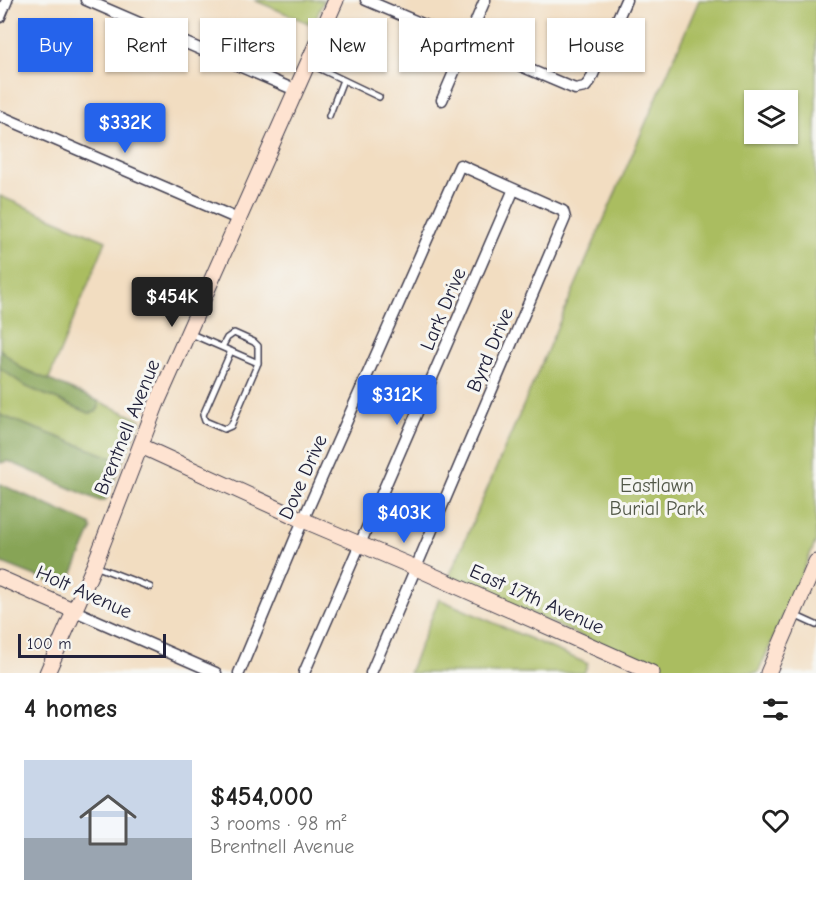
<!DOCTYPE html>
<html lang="en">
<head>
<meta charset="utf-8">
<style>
  :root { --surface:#fff; --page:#f6f6f6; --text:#222; --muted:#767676; --accent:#2563eb }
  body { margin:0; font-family:"Comic Neue",sans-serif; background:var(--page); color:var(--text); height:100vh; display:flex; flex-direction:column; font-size:22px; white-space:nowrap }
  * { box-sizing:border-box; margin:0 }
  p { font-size:20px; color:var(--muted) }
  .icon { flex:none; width:33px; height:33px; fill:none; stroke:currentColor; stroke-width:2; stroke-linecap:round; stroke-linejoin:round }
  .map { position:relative; height:673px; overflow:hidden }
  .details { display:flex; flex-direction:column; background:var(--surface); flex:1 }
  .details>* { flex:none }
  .guide { position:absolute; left:18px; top:18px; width:780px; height:54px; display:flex; gap:12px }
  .controls { position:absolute; left:744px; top:90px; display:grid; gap:12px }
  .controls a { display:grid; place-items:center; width:54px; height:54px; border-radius:0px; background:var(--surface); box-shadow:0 2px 4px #0004; font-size:30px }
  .scale { position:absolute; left:18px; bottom:15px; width:148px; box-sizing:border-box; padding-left:6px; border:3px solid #22223b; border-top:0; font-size:16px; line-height:21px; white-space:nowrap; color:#22223b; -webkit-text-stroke:4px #f6f6f2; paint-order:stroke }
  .price { position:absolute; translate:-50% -51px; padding:0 14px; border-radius:6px; background:var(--accent); color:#fff; font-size:20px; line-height:39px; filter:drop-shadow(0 2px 3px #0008) }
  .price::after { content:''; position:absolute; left:50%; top:36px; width:18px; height:14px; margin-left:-9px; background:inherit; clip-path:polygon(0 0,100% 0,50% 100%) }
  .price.on { background:#222; color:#fff }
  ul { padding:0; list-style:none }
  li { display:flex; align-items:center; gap:18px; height:150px; padding:0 24px }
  li span { display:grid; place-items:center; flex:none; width:168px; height:120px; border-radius:0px; color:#555 }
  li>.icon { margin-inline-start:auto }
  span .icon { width:72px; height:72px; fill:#fffc; stroke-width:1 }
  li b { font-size:26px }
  h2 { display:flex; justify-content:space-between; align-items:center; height:72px; padding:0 24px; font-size:26px }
  .tag { padding:0 21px; border-radius:0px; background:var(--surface); box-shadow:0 2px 4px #0004; font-size:21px; line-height:54px }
  .tag.on { background:var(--accent); color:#fff }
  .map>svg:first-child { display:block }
</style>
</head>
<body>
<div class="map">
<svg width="816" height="673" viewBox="0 0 816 673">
  <rect width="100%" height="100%" fill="#f6f6f2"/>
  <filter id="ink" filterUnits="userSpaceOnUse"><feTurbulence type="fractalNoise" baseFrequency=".0167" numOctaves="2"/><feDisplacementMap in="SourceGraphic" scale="12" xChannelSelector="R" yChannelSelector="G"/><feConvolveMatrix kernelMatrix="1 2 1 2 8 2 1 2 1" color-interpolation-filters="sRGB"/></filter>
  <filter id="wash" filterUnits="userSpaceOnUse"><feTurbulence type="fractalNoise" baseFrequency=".008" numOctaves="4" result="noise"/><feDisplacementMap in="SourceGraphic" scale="24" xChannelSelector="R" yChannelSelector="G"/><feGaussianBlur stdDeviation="1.35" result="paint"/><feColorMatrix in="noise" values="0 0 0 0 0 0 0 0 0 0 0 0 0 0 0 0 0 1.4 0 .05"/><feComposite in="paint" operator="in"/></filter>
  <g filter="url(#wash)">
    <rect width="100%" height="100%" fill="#f2ddc1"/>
    <path fill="#aabd61" stroke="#66704e" stroke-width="1.5" fill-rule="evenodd" d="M254 0H324L313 25Z
      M699 0H816V541L758 673H663L449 577ZM754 100H788V134H754Z
      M0 196 106 241 48 381 21 368 0 349Z
      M0 368 27 387 89 413 96 412 99 407 98 401 141 420 122 463 113 458 0 415Z
      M439 599 588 664 584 673H409Z"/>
    <path fill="#87a457" stroke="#546349" stroke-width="1.5" d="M0 349 21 368 98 401 99 407 96 412 89 413 27 387 0 368Z
      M0 415 113 458 122 463 105 501H100L8 461 0 463Z
      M0 484 90 524 92 529 70 580 65 584H56L0 562Z"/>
  </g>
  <g filter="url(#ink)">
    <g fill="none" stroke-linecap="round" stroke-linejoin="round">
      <defs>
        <path id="lane" d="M310 64 379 97
          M329 116 343 80
          M189 333C212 343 235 353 258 363L231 426 224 429 205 421 203 415 231 351
          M222 347 227 338 234 333 254 342 258 346V363
          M95 566 150 587
          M794 615 816 625"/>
        <path id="street" d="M86 0 295 90
          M366 0 575 89 585 87 590 81 626 0
          M0 17 7 0
          M442 100 485 0
          M0 116 238 219
          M75 611 216 673
          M239 673 303 520 460 165 563 211 565 218 371 673
          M304 673 514 189"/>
        <path id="secondary" d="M141 446 303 520 416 568 652 673
          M0 578 75 611
          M47 673 94 566 156 405 336 0
          M768 673 816 562"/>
      </defs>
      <use href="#lane" stroke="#413e4f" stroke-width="8"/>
      <use href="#street" stroke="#413e4f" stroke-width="13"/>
      <use href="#secondary" stroke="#413e4f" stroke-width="17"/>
      <use href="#lane" stroke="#fff" stroke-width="5"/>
      <use href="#street" stroke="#fff" stroke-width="10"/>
      <use href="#secondary" stroke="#fee3d1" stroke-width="15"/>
    </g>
  </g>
  <g text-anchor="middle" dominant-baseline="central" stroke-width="6" stroke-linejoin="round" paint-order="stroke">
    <g font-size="20" fill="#22223b" stroke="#f6f6f2">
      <text transform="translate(443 309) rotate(-67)">Lark Drive</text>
      <text transform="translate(490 350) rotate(-67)">Byrd Drive</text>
      <text transform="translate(127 427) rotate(-68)">Brentnell Avenue</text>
      <text transform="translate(303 477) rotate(-66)">Dove Drive</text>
      <text transform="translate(84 592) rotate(24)">Holt Avenue</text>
      <text transform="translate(537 599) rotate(24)">East 17th Avenue</text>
    </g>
    <g font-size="20" fill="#525848" stroke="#f6f6f2">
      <text x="657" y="485">Eastlawn<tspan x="657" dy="23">Burial Park</tspan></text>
    </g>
  </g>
</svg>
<div class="controls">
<a><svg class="icon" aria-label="layers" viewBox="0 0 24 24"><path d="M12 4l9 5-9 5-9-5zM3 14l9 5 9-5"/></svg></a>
</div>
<div class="scale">100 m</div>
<b class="price" style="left:125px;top:154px">$332K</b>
<b class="price on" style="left:172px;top:328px">$454K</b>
<b class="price" style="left:397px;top:426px">$312K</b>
<b class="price" style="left:404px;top:544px">$403K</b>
<div class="guide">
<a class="tag on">Buy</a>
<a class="tag">Rent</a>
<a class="tag">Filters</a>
<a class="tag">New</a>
<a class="tag">Apartment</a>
<a class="tag">House</a>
</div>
</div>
<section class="details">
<h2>4 homes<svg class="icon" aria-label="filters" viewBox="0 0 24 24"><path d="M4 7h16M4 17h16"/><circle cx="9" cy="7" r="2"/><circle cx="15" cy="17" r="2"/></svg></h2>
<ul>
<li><span style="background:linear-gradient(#c9d6e8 65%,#9aa5b1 0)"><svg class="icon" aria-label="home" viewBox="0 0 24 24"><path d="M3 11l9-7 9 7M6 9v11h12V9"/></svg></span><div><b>$454,000</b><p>3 rooms · 98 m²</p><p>Brentnell Avenue</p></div><svg class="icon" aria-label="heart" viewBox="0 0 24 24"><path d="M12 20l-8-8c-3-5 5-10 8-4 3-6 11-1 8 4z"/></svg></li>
</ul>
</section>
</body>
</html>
